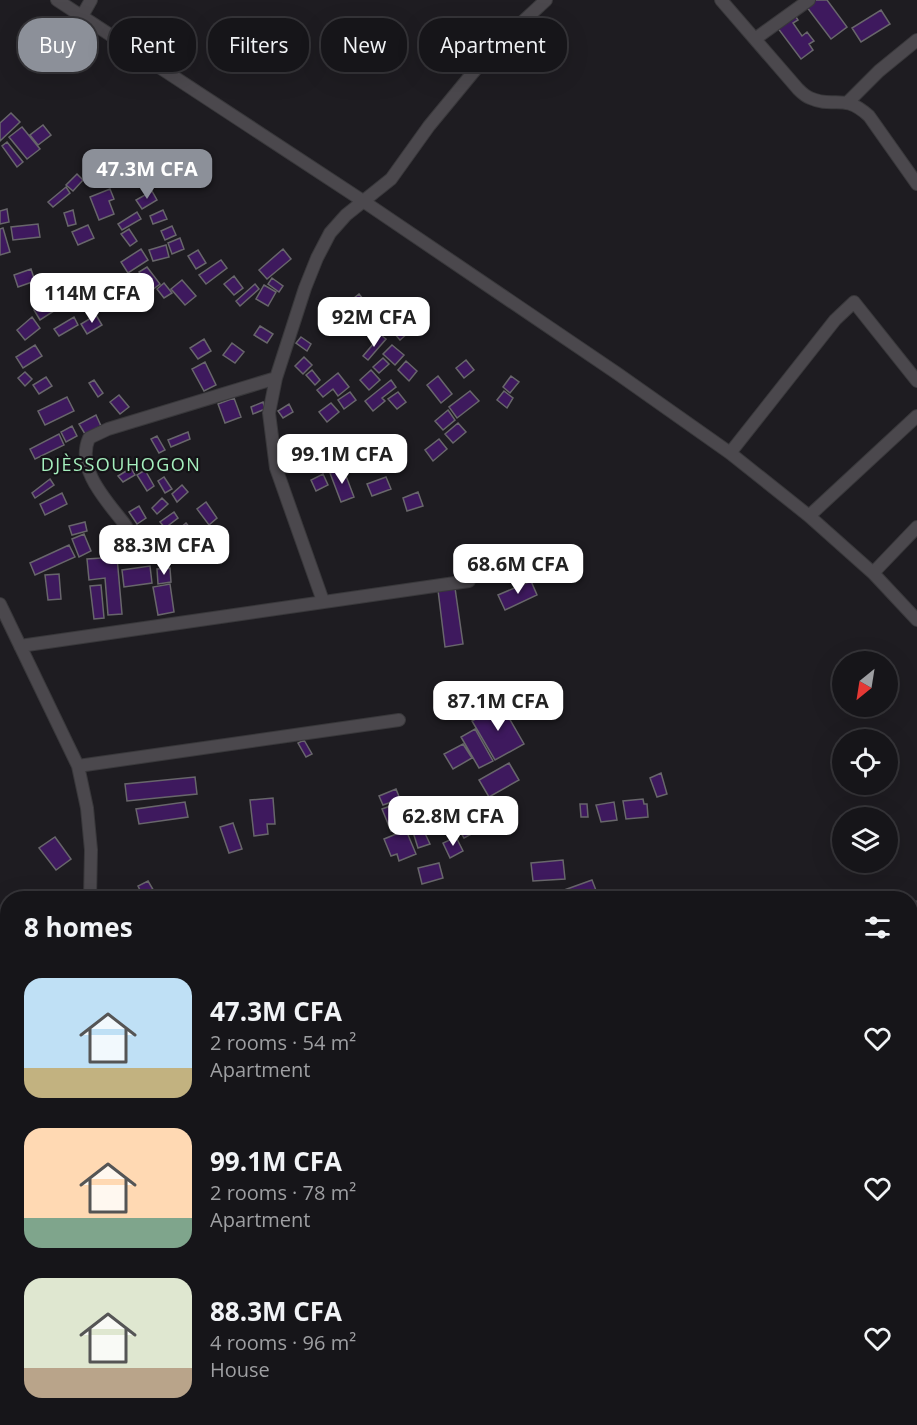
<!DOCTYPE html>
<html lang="en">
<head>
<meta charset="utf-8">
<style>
  :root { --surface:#161519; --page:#1f1e22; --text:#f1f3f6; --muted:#9e9fa2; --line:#353438; --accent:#8c9099 }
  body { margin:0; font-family:"Open Sans",sans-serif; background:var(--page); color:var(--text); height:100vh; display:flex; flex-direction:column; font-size:22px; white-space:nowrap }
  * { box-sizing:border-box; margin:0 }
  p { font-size:20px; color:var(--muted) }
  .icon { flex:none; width:33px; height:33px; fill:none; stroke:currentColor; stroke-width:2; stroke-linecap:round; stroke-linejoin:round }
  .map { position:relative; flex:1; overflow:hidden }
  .details { position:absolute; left:0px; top:891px; width:918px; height:534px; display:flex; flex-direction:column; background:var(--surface); border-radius:24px 24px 0 0; box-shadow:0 6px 24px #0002,0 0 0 2px var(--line) }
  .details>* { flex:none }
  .banner { position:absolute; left:18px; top:18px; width:600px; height:54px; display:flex; gap:12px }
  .needle { width:39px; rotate:210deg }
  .controls { position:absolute; left:832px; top:651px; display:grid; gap:12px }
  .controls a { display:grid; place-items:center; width:66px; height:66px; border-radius:50%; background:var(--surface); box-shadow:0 6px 24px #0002,0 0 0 2px var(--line); font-size:30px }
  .price { position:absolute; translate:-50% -51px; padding:0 14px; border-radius:12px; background:#fff; color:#222; font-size:20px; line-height:39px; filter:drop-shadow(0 2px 3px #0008) }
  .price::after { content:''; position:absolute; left:50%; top:36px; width:18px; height:14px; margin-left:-9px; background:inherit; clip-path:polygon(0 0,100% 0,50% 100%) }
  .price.active { background:var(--accent); color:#fff }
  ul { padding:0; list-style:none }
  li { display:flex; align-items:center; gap:18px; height:150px; padding:0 24px }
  li span { display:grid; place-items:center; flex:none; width:168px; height:120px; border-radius:18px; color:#555 }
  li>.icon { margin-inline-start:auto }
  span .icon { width:72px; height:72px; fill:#fffc; stroke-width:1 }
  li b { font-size:26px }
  h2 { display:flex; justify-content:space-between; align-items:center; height:72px; padding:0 24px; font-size:26px }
  .chip { padding:0 21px; border-radius:24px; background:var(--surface); box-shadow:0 6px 24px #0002,0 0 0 2px var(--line); font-size:21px; line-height:54px }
  .chip.active { background:var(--accent); color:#fff }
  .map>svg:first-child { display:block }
</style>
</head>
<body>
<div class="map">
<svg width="917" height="1425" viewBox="0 0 917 1425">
  <rect width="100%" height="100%" fill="#1e1c21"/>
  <path fill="#3e195e" stroke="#68666b" stroke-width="1.5" d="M815 0H827L847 27 831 39 806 6Z
    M881 10 890 24 861 42 852 28Z
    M794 14 798 20 793 23 802 36 807 32 814 41 809 44 813 50 801 59 777 27Z
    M11 113 20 122 0 141V123Z
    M43 125 51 135 38 145 30 135Z
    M22 127 40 149 27 159 9 137Z
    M7 142 23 162 17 167 2 146Z
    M117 152 121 160 107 169 102 159Z
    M138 165 142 172 124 182 120 175Z
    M106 171 107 176 117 174 118 181 102 185 99 173Z
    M77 174 83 180 73 191 66 185Z
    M66 187 70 193 53 207 48 202Z
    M110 189 114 199 109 201 114 214 99 220 90 197Z
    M152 191 157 200 142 209 136 200Z
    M7 209 9 222 0 224V211Z
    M73 210 76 224 68 226 64 213Z
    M163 210 167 219 153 224 150 216Z
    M137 212 141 219 122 230 118 224Z
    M38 224 40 237 13 240 11 227Z
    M88 225 94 238 78 245 72 232Z
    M172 226 176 235 165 240 161 231Z
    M3 228 10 252 0 255V229Z
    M129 229 137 241 130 246 121 234Z
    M180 238 184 249 172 254 168 243Z
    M166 245 169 257 153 261 149 250Z
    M141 249 148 260 128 273 121 262Z
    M283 249 291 259 267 279 259 270Z
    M198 250 206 263 196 269 188 256Z
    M221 260 227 268 206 284 199 275Z
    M147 267 160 284 152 290 139 272Z
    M31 269 35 281 18 287 14 275Z
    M234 276 243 288 234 295 224 284Z
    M272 278 283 286 279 292 268 284Z
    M182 280 196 296 185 305 171 289Z
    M164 283 172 293 164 298 157 289Z
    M255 284 259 289 240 306 236 301Z
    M264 285 276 292 268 306 256 299Z
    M125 286 129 296 107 305 102 295Z
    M359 294 367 304 358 312 349 302Z
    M51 299 57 309 40 320 34 310Z
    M370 308 381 322 371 330 360 315Z
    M352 314 357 319 347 330 342 325Z
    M96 315 102 325 87 334 81 324Z
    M32 317 40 328 25 340 17 330Z
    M74 317 78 325 59 336 54 329Z
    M396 319 408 333 400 340 388 326Z
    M260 326 273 334 267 343 254 335Z
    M381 335 386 339 368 360 363 356Z
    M301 337 311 344 307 351 296 343Z
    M204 339 211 351 198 359 190 348Z
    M232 343 244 352 235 363 223 355Z
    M35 345 42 356 23 368 16 357Z
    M392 345 404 355 395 365 383 354Z
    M304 357 312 365 303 374 295 366Z
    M383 358 389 364 379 373 373 367Z
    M466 360 474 370 464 378 456 368Z
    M406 361 417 371 409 381 398 370Z
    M205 362 216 385 204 391 192 369Z
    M312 370 320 380 315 385 306 375Z
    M371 370 380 380 369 390 360 380Z
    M25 372 32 379 25 386 18 378Z
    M338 373 349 387 338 396 333 389 323 397 317 390Z
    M438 376 452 394 441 403 427 385Z
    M511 376 519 382 510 393 503 387Z
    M46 377 52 386 39 394 33 385Z
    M94 380 103 393 98 397 89 383Z
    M391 380 396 387 382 398 385 401 373 411 365 401Z
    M470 391 479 401 457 418 449 407Z
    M504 391 513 398 507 408 497 400Z
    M350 392 356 400 344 409 338 400Z
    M398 392 406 402 397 409 388 399Z
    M119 395 129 407 120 414 110 402Z
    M67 397 74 411 45 425 38 411Z
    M234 398 241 417 225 423 218 404Z
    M263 402 265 409 253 414 251 407Z
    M331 403 339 412 327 422 319 412Z
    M289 404 293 412 283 418 278 411Z
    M448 410 455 420 443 430 435 421Z
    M96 415 101 426 85 434 79 424Z
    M458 423 466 432 453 443 445 434Z
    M72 426 77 436 66 442 61 432Z
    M188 432 190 439 171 447 168 440Z
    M59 434 64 445 35 459 30 449Z
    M157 436 165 450 159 453 151 439Z
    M321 438 322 447 310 448 309 440Z
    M439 439 447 449 433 461 425 450Z
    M305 442 311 454 289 465 282 453Z
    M131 468 135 475 123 482 118 476Z
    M343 468 354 497 341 502 330 473Z
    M145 470 154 486 147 491 137 475Z
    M323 474 328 485 316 491 311 480Z
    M164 477 172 489 165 493 158 481Z
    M386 477 391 489 372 496 367 484Z
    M50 479 54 485 35 498 32 493Z
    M182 485 188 492 177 502 172 494Z
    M418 492 423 506 407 511 403 498Z
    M62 493 67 504 45 515 40 504Z
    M162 498 168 504 157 514 152 508Z
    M206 502 217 518 209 525 197 509Z
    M139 506 146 518 137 524 129 512Z
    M174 512 178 518 165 528 160 522Z
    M85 522 87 531 72 535 69 526Z
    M186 523 190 528 179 537 175 532Z
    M146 531 158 537 152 548 140 542Z
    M84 534 91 551 79 557 72 539Z
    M69 545 75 557 35 575 30 563Z
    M180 550 188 552 185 563 178 562Z
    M117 557 122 614 108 615 105 578 89 580 87 559Z
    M150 566 152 583 124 587 122 570Z
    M170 568 171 582 158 584 157 569Z
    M59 574 61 599 48 600 45 575Z
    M531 581 537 595 505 610 498 595Z
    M170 584 174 612 158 615 153 587Z
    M101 585 104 618 94 619 90 586Z
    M455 588 463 644 445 647 438 590Z
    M501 704 524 744 495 760 472 721Z
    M475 729 493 761 479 768 461 737Z
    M304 740 312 754 306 757 298 743Z
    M463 744 472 758 453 769 444 754Z
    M509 763 519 780 489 797 479 780Z
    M661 773 667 794 657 797 650 778Z
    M195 777 197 794 127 801 125 784Z
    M396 789 400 799 383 805 379 796Z
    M273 798 275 824H267L268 834 254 836 250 800Z
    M643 799 644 804H647L648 817 626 819 623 801Z
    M185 802 188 817 139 824 136 809Z
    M614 802 617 820 601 822 596 805Z
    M420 803 430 823 416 829 406 809Z
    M396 804 405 825 391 831 382 809Z
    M580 804H587L588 817H581Z
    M471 815 479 830 464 838 455 823Z
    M233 823 242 849 229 853 220 827Z
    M423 829 430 844 418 848 413 832Z
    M406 830 416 854 399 861 397 854 391 856 384 839Z
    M55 837 71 859 56 870 39 848Z
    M456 837 463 851 450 858 443 843Z
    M563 860 565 879 533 881 531 863Z
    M439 863 443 878 422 884 418 868Z
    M592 880 599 898H559L556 893Z
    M148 881 158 898H144L138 886Z
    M8 1067V1082L0 1084V1068Z
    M0 1140H3L6 1166H0Z
    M0 1199H8V1212L0 1213Z
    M910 1206 917 1215V1245L910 1236Z
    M910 1307 917 1318V1347L913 1349 910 1344Z
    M8 1335V1354L0 1355V1336Z
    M218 1418H235L237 1422 233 1425H221Z
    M244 1418H261L257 1425H240Z
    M332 1418H358L353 1425H331L328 1423Z
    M471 1418H485L488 1420 483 1425H465Z"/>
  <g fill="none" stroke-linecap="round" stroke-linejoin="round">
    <defs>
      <path id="minor" d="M57 0 363 201 618 374 730 453 809 516 873 573 917 620
        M721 0 798 89C801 92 805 96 810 98 834 109 843 92 869 116L917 184
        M82 16 91 0
        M755 39 809 0
        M848 102 879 71 917 40
        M730 453 835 320 854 302 917 381
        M809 516 917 416
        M126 526C109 503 75 470 89 438L108 429 276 378
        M873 573 917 527
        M323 601 276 468 269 413 276 378 305 288 317 258 330 233 346 215 391 179 429 126 490 52 546 0
        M0 604 78 766 87 808 91 850 90 898
        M20 646 469 581
        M78 766 399 720
        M910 907H917
        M0 996H8
        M910 1119 917 1114
        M910 1161 917 1169
        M910 1270 917 1266
        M175 1418 191 1425
        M599 1418 604 1425
        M755 1418 763 1425
        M92 1425V1418
        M368 1425 374 1418
        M543 1425 550 1418"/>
    </defs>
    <use href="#minor" stroke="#39383b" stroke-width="14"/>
    <use href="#minor" stroke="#4b484d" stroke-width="12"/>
  </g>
  <g text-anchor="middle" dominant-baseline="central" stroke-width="4.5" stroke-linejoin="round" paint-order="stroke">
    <g font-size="18" letter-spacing="1.5" fill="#a5efbe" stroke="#151317">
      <text x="121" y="464">DJÈSSOUHOGON</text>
    </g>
  </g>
</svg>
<div class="controls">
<a><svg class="needle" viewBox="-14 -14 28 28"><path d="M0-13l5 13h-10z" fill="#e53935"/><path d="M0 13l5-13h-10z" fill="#9e9fa2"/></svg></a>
<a><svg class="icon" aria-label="locate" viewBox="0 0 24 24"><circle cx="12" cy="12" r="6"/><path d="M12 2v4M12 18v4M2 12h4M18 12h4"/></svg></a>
<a><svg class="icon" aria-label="layers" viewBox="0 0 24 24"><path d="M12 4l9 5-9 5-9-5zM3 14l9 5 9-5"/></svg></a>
</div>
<b class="price active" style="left:147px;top:200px">47.3M CFA</b>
<b class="price" style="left:92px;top:324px">114M CFA</b>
<b class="price" style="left:374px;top:348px">92M CFA</b>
<b class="price" style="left:342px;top:485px">99.1M CFA</b>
<b class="price" style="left:164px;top:576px">88.3M CFA</b>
<b class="price" style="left:518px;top:595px">68.6M CFA</b>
<b class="price" style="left:498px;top:732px">87.1M CFA</b>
<b class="price" style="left:453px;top:847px">62.8M CFA</b>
<div class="banner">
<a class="chip active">Buy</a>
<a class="chip">Rent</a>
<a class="chip">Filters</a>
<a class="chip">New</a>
<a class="chip">Apartment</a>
</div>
<section class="details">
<h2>8 homes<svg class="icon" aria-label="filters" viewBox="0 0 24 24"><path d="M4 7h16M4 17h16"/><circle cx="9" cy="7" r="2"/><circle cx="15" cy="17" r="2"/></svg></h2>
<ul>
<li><span style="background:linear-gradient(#bfe0f5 75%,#c2b280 0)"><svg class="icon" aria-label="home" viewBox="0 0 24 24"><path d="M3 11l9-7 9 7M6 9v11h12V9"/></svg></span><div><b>47.3M CFA</b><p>2 rooms · 54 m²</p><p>Apartment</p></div><svg class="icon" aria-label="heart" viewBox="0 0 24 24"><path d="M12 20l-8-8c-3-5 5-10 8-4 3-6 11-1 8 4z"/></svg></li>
<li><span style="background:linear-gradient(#ffd9b3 75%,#7fa58c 0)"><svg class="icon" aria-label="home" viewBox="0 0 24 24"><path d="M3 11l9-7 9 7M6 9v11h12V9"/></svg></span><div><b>99.1M CFA</b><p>2 rooms · 78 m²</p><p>Apartment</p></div><svg class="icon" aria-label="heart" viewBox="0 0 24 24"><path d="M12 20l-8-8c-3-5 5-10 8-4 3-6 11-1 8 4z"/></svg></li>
<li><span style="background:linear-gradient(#dfe7d0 75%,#b9a48a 0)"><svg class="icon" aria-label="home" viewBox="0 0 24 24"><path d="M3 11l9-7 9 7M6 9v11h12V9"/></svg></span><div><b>88.3M CFA</b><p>4 rooms · 96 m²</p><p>House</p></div><svg class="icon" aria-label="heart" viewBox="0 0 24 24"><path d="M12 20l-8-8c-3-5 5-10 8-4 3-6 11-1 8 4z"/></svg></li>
</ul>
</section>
</div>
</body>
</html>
